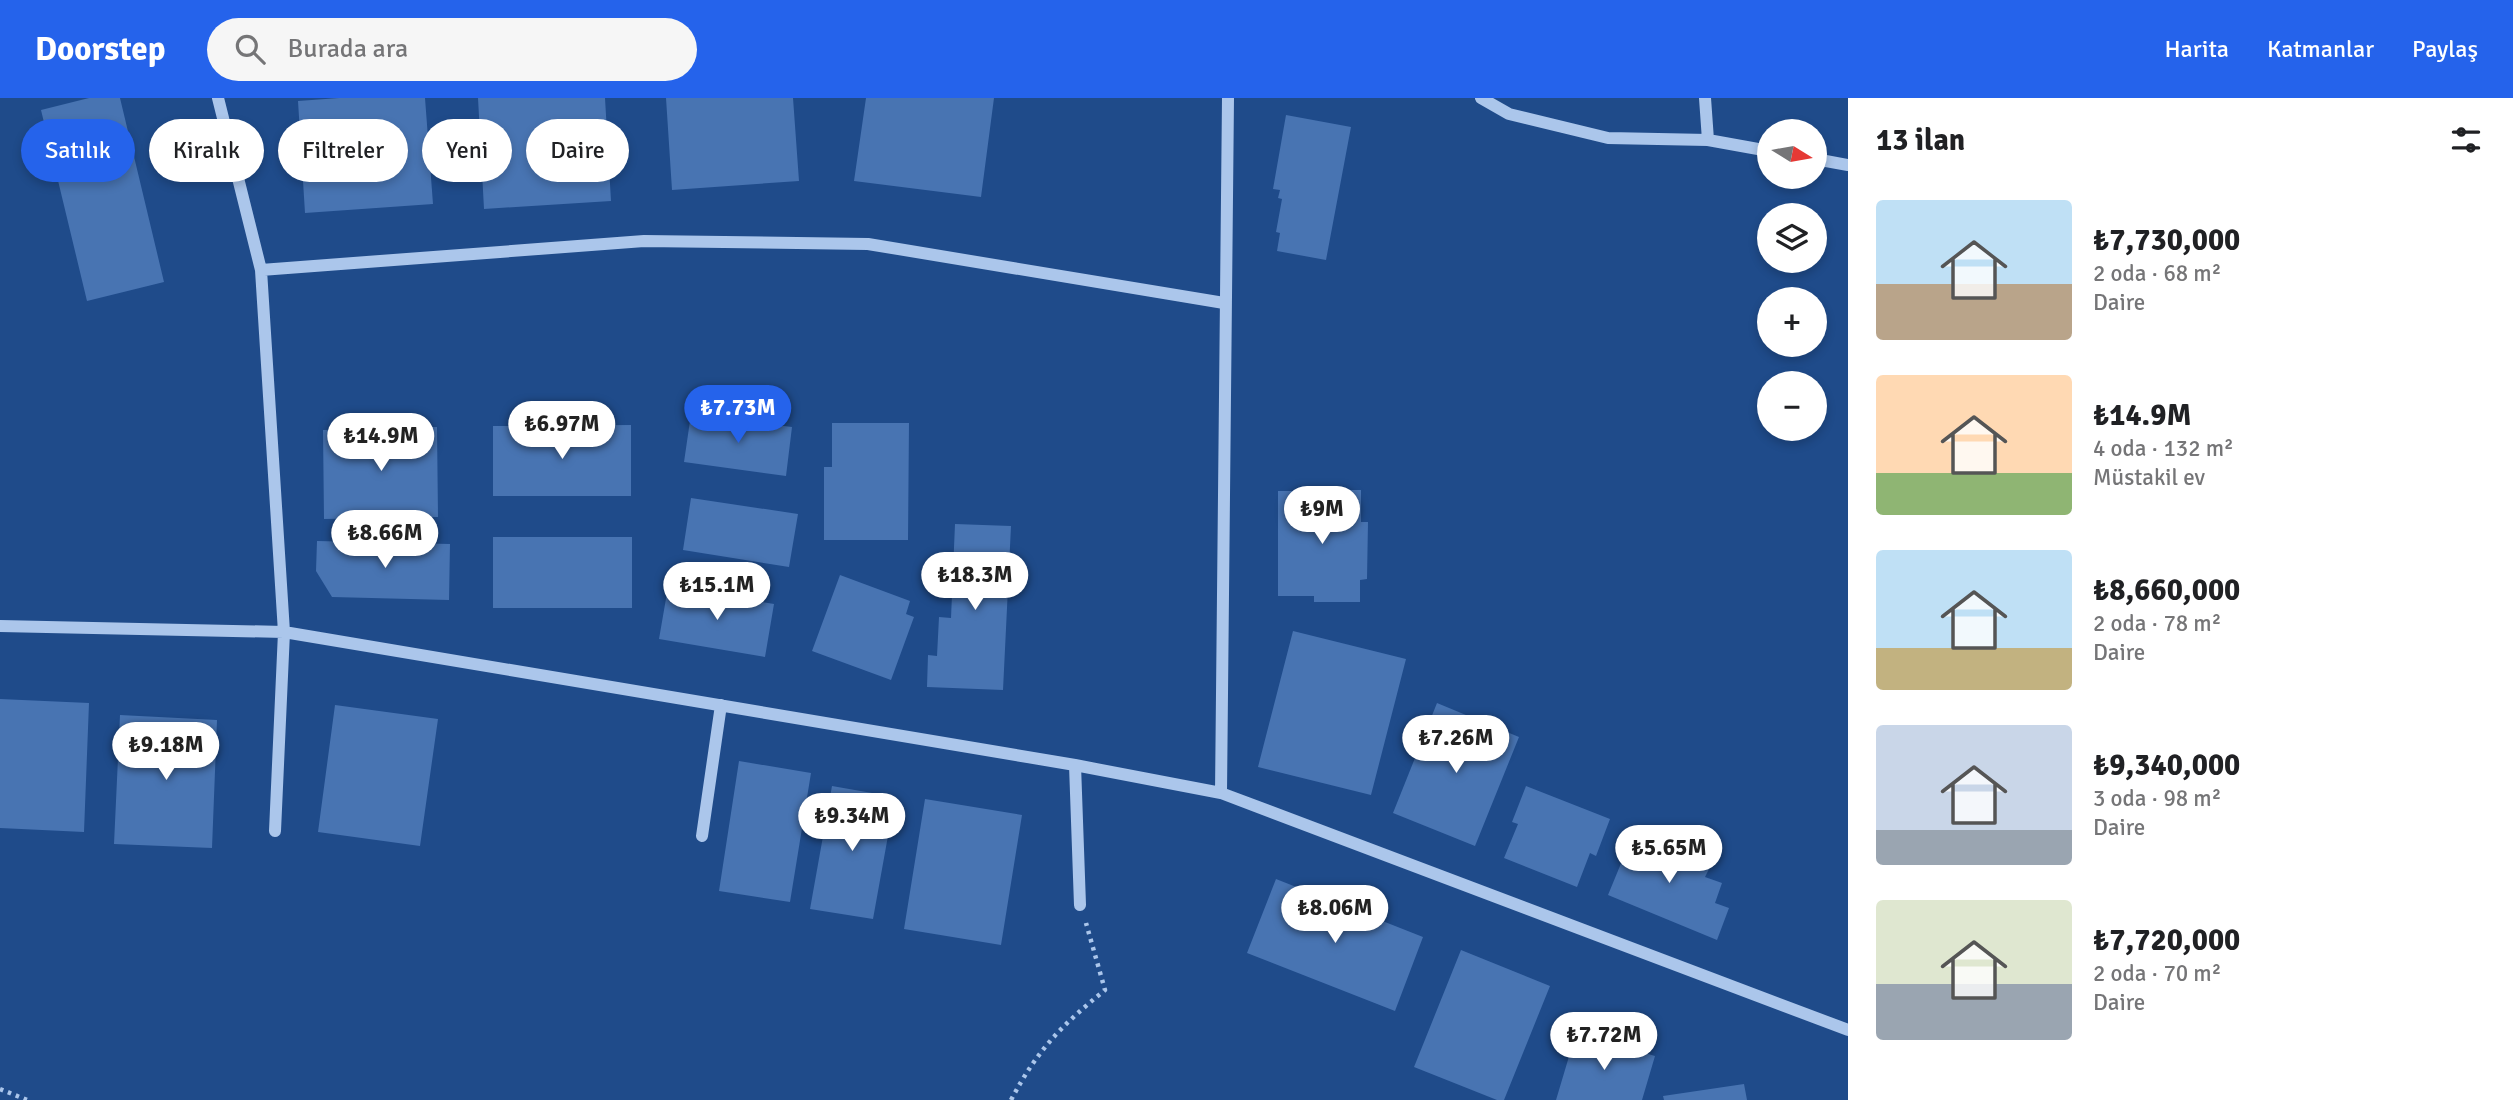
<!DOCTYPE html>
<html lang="tr">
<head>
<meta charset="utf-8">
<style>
  :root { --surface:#fff; --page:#f6f6f6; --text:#202124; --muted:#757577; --accent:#2563eb }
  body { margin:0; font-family:Signika,sans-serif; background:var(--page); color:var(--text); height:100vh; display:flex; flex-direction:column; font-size:26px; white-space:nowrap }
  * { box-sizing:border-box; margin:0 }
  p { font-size:23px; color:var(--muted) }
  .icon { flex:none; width:38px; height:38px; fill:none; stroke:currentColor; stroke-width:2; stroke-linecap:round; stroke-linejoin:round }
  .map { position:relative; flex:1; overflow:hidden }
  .details { display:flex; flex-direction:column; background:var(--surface); width:665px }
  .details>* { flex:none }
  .banner { position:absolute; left:21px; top:21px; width:665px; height:63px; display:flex; gap:14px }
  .needle { width:46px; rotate:101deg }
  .controls { position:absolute; left:1757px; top:21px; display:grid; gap:14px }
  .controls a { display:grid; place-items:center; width:70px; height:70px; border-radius:50%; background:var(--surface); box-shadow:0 4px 10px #0003; font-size:35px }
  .price { position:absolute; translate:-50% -60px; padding:0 16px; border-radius:24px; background:#fff; color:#222; font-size:23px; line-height:46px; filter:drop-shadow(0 2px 4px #0008) }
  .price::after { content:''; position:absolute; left:50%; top:42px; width:21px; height:16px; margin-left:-10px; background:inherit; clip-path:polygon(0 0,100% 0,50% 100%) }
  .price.selected { background:var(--accent); color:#fff }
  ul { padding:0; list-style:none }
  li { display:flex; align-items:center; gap:21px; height:175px; padding:0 28px }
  li span { display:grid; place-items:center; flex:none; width:196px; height:140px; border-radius:7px; color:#555 }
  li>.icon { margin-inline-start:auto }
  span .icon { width:84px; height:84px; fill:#fffc; stroke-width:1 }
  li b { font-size:30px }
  h2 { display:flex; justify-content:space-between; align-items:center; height:84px; padding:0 28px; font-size:30px }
  .chip { padding:0 24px; border-radius:32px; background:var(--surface); box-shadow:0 4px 10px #0003; font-size:24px; line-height:63px }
  .chip.selected { background:var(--accent); color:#fff }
  header { display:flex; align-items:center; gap:42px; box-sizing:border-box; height:98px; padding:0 35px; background:var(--accent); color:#fff }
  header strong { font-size:33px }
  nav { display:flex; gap:38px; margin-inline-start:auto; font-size:24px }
  .search { width:490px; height:63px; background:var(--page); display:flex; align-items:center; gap:18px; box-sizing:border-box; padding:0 24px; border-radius:38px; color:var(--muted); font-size:26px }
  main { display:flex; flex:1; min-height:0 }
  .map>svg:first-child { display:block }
</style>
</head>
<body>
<header>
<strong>Doorstep</strong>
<div class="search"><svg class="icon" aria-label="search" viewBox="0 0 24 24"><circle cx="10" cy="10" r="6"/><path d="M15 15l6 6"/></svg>Burada ara</div>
<nav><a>Harita</a><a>Katmanlar</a><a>Paylaş</a></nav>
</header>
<main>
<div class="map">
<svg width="1848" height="1002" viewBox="0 0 1848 1002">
  <rect width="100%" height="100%" fill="#1f4b8a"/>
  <path fill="#4874b2" d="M89 0H120L164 184 87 203 41 12Z
    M339 0H425L433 106 305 115 298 3Z
    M478 0H605L611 103 484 111Z
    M666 0H793L799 83 672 92Z
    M866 0H994L981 99 854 83Z
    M1286 17 1351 29 1326 162 1277 153 1280 135 1276 134 1282 101 1278 100 1280 92 1273 91Z
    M691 316 792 329 786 378 684 364Z
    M832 325H909L908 442H824V369H832Z
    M631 327V398H493V328Z
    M437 329 438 419 324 421 323 332Z
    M1331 392H1361V424H1368L1367 481 1360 482V504H1314V498H1278V393H1308V399L1331 400Z
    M691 400 798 416 789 469 683 452Z
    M955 426 1011 428 1003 592 927 589 928 557 937 558 939 519 951 520Z
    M493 439H632V510H493Z
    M317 443 450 446 449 502 332 499 316 473Z
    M840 477 910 503 906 516 914 519 891 582 812 553Z
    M668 489 774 506 765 559 659 541Z
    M1293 533 1406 561 1371 697 1258 669Z
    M0 601 89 605 84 734 0 730Z
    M1437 605 1519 639 1475 748 1393 715Z
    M335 607 438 621 420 748 318 734Z
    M120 617 217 622 212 750 114 746Z
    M739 663 811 675 790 804 719 793Z
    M832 688 895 699 873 821 810 811Z
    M1526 688 1610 721 1596 758 1590 755 1577 789 1504 760 1518 726 1512 724Z
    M925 701 1022 717 1001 847 904 831Z
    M1636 729 1678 747 1675 757 1709 771 1705 779 1722 785 1715 805 1729 810 1717 842 1608 797Z
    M1276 781 1423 839 1395 913 1247 855Z
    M1461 852 1550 888 1504 1002H1497L1414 969Z
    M1576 935 1655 958 1642 1002H1556Z
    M1744 986 1747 1002H1664L1663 998Z"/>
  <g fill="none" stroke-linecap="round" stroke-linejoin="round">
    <path stroke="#abc6eb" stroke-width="4.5" stroke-dasharray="3.5 5" stroke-linecap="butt" d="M0 991 27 1002
      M1011 1002C1038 951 1061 928 1105 892L1086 825"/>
    <path stroke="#abc6eb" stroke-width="12" d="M218 0 261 172 284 534 275 733
      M1481 0 1509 16 1608 40 1708 42 1769 53
      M1705 0 1708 42
      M1815 61 1848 67
      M261 172 644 143 868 146 1224 205
      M0 528 284 534 1075 667 1221 695 1848 932
      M1075 667 1080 807
      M1221 695 1228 0
      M702 738 721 607"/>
  </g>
</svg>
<div class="controls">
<a><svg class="needle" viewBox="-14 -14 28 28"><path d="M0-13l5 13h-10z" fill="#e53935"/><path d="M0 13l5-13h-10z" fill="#757577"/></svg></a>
<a><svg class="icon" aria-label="layers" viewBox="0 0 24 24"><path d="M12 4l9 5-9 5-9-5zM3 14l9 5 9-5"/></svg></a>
<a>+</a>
<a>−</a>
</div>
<b class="price selected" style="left:738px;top:347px">₺7.73M</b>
<b class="price" style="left:562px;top:363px">₺6.97M</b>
<b class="price" style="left:381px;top:375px">₺14.9M</b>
<b class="price" style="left:1322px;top:448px">₺9M</b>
<b class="price" style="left:385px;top:472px">₺8.66M</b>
<b class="price" style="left:975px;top:514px">₺18.3M</b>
<b class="price" style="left:717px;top:524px">₺15.1M</b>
<b class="price" style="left:1456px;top:677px">₺7.26M</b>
<b class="price" style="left:166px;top:684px">₺9.18M</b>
<b class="price" style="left:852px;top:755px">₺9.34M</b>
<b class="price" style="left:1669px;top:787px">₺5.65M</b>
<b class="price" style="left:1335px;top:847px">₺8.06M</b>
<b class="price" style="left:1604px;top:974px">₺7.72M</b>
<div class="banner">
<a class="chip selected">Satılık</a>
<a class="chip">Kiralık</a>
<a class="chip">Filtreler</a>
<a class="chip">Yeni</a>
<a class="chip">Daire</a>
</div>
</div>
<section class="details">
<h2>13 ilan<svg class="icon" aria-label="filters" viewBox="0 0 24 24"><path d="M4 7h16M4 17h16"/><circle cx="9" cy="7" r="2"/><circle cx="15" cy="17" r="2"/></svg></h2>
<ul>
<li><span style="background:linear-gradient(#bfe0f5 60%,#b9a48a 0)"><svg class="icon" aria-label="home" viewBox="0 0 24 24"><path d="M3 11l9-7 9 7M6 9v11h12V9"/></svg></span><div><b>₺7,730,000</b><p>2 oda · 68 m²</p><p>Daire</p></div></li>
<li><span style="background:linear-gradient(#ffd9b3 70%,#8fb573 0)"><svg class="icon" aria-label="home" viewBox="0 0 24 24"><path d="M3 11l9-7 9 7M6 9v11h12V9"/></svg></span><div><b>₺14.9M</b><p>4 oda · 132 m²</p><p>Müstakil ev</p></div></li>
<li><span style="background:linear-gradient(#bfe0f5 70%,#c2b280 0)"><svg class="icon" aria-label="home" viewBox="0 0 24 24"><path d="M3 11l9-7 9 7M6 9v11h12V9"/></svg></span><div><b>₺8,660,000</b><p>2 oda · 78 m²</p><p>Daire</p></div></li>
<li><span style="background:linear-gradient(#c9d6e8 75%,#9aa5b1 0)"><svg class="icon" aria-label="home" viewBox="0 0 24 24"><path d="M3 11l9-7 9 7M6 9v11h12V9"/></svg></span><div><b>₺9,340,000</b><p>3 oda · 98 m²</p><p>Daire</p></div></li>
<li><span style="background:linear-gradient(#dfe7d0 60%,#9aa5b1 0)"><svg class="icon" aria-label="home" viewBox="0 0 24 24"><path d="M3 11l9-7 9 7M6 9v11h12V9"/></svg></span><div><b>₺7,720,000</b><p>2 oda · 70 m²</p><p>Daire</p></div></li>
</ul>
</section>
</main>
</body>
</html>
